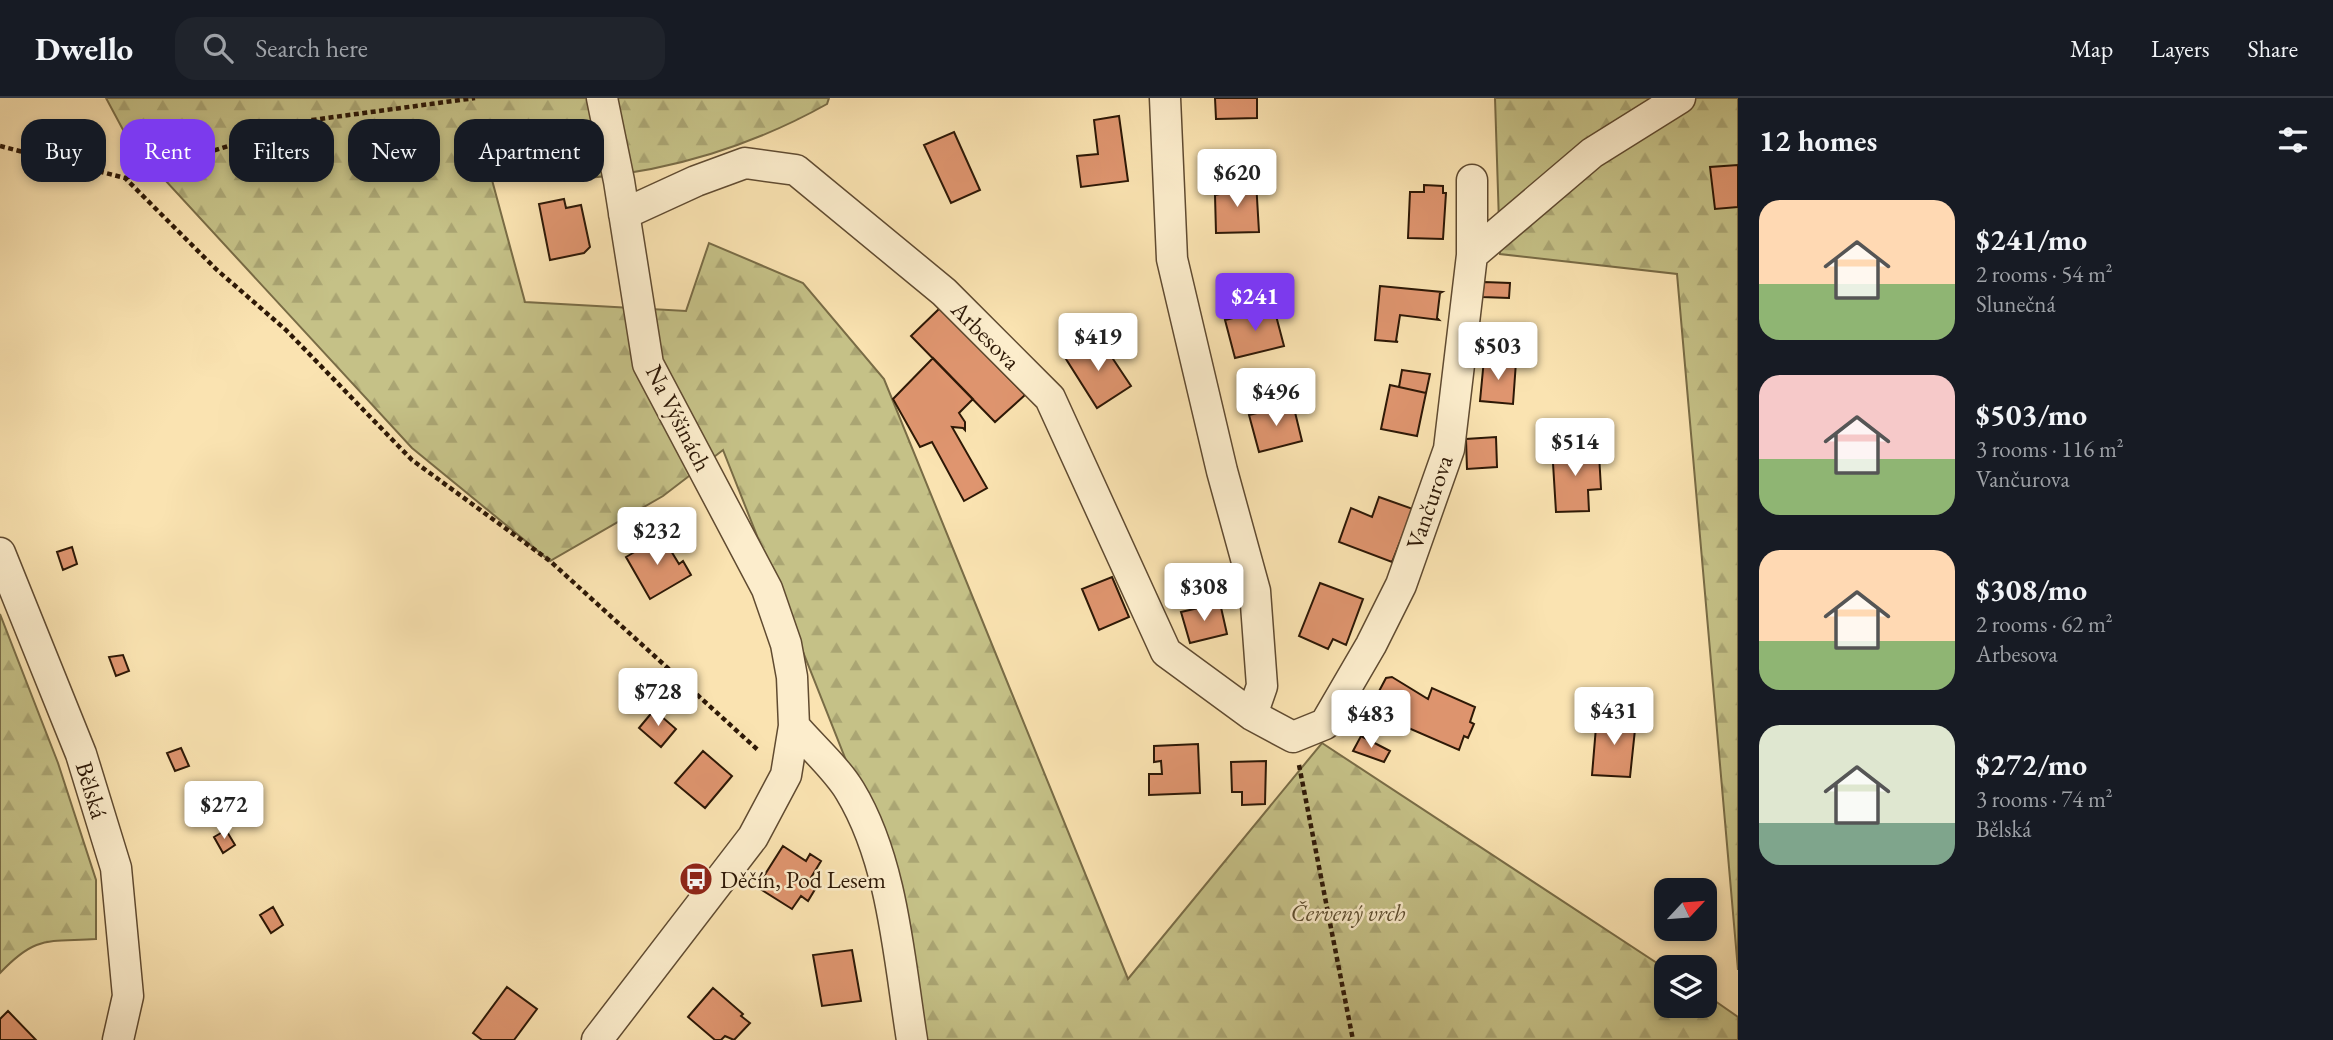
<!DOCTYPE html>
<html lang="en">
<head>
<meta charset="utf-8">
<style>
  :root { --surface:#171b24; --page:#20242c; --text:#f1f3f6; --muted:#9ea1a6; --line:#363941; --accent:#7c3aed }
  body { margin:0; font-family:"EB Garamond",serif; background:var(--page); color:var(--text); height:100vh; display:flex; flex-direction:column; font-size:26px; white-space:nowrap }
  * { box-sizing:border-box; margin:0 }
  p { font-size:23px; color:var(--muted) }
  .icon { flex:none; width:38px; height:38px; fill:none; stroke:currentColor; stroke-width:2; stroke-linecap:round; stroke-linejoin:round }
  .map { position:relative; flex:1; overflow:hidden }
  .sheet { display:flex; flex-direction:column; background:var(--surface); width:595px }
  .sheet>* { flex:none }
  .guide { position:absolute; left:21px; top:21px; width:665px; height:63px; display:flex; gap:14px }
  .needle { width:46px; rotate:64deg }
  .buttons { position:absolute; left:1654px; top:780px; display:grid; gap:14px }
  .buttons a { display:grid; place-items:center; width:63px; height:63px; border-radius:14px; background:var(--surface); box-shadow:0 4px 10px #0003; font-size:35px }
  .price { position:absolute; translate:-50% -60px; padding:0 16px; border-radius:7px; background:#fff; color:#222; font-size:23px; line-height:46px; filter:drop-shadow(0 2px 4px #0008) }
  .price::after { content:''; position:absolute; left:50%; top:42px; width:21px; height:16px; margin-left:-10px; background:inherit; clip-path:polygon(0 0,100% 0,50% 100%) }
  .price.active { background:var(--accent); color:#fff }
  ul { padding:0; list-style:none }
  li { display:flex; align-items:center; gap:21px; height:175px; padding:0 21px }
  li span { display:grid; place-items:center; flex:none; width:196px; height:140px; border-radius:21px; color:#555 }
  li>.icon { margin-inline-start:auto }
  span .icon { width:84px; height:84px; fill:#fffc; stroke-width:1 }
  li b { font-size:30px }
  h2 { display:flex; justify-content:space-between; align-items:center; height:84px; padding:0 21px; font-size:30px }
  .pill { padding:0 24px; border-radius:21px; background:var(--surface); box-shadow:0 4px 10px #0003; font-size:24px; line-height:63px }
  .pill.active { background:var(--accent); color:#fff }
  header { display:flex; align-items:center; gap:42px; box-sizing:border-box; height:98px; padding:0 35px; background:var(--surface); border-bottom:2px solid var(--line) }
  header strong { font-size:33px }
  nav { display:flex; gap:38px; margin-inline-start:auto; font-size:24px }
  .search { width:490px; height:63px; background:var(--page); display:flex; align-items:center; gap:18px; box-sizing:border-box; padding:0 24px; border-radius:21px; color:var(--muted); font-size:26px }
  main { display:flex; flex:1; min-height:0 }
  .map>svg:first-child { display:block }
</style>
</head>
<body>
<header>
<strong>Dwello</strong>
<div class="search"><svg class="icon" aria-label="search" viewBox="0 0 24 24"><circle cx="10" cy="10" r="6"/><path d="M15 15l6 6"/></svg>Search here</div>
<nav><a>Map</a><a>Layers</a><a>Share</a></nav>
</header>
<main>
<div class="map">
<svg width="1738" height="942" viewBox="0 0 1738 942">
  <defs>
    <pattern id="forest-firs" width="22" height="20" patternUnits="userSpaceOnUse" patternTransform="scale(1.75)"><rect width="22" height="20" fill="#c5c187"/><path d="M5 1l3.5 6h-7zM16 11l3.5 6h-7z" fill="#aaa573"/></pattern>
  </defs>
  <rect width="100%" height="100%" fill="#fae3b1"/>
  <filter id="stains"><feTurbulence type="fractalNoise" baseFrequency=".00286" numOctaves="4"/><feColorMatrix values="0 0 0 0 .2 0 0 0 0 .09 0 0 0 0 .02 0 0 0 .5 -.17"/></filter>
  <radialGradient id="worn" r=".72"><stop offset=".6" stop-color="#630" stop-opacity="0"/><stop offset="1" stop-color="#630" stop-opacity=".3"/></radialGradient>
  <path fill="url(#forest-firs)" stroke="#796c46" stroke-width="2" d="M106 0H829L827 6C754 47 671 73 588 80 556 83 524 81 492 82L525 204 686 213 709 145 803 185 884 281 1128 881 1322 645 1666 871V908H1704L1705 896 1738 919V942H921L874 733 723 352 663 398 550 463 412 350 129 43Z
    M1495 0H1738V872L1677 176 1500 156Z
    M0 516 58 665 96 782V841C47 844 36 837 0 875Z"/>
  <path fill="#df956f" stroke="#2d1806" stroke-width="2" d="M1215 0H1257V20L1216 21Z
    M1119 18 1128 83 1081 89 1077 58 1098 56 1094 22Z
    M954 34 980 92 951 105 924 47Z
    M1738 67V109L1715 111 1710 69Z
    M1256 83 1259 134 1216 135 1215 97 1220 96 1219 90 1236 89V84Z
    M1424 87 1443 88V95H1446L1443 141 1408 140 1410 94H1424Z
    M564 101 566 110 581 107 590 149 584 155 550 162 539 106Z
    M1484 184 1510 185 1509 200 1482 199Z
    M1380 188 1442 194 1440 195 1437 220 1439 222 1400 217 1396 243 1398 244 1375 242Z
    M940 210 1025 297 995 324 911 238Z
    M1274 210 1284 248 1235 260 1225 222Z
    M1099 240 1131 288 1097 310 1066 261Z
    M933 260 973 301 959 315 965 324V332L963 330 952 329 987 390 964 403 932 344 920 349 893 301Z
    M1484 261 1516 264 1513 306 1480 303Z
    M1402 272 1430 276 1426 295 1399 289Z
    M1390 287 1426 295 1417 338 1381 331Z
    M1293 306 1302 343 1259 354 1249 317Z
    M1496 339 1497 369 1467 371 1466 341Z
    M1586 348 1587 356H1599L1601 391 1588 392 1589 413 1556 414 1552 349Z
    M1379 399 1413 411 1392 464 1339 444 1351 410 1372 419Z
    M662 438 679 466 683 463 691 477 650 501 626 459Z
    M72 449 77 466 63 472 57 454Z
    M1221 473 1226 495 1205 499 1200 478Z
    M1112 479 1129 519 1099 532 1082 491Z
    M1320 485 1363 501 1346 547 1333 541 1328 551 1299 538Z
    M1220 505 1227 536 1190 545 1181 514Z
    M123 557 129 573 116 578 109 559Z
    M1392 579 1428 601 1432 590 1475 609 1470 624 1474 626 1468 640 1464 638 1459 652 1404 628 1400 635 1377 624 1379 620 1368 614 1386 580Z
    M654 612 676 631 661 649 639 630Z
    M1597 617 1636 622 1630 679 1592 677Z
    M1361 638 1390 653 1384 664 1353 653Z
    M1198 646 1200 695 1149 697V676H1162L1161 663 1154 664V648Z
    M181 650 189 668 175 673 167 655Z
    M703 653 732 678 705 710 675 685Z
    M1266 663 1265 706 1242 707V694H1232L1231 664Z
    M226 732 235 747 223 755 214 739Z
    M783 748 806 763 810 756 821 763 809 783 817 788 808 803 801 798 792 811 757 789Z
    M273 809 283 827 271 835 260 817Z
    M852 852 861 903 822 908 813 857Z
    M507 889 537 911 514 942H482L473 935Z
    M713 890 743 916 741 918 750 925 734 942 725 938 721 942H715L688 919Z
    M8 913 36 942H0V921Z"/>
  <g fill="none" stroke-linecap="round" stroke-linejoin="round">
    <defs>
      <path id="minor" d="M1165 0 1172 161 1222 373 1255 493 1262 588 1252 617
        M624 116 696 83 745 65 796 72 944 194 1050 300 1166 554 1252 617 1293 639 1325 626 1371 547 1401 487 1449 351 1472 157V82
        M1472 157 1592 55 1680 0
        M0 455 81 656 116 770 128 898 118 942
        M794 628C811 648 837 671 850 693 893 764 899 861 912 942
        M597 942 753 739 786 677 794 628 792 579 786 546 767 491 648 266 619 83 602 0"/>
    </defs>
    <use href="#minor" stroke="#604b31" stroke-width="33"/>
    <path stroke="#2d1806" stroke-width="4.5" stroke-dasharray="5 3.5" stroke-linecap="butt" d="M0 48 125 80 217 172 286 232 412 362 550 463 759 653
      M125 80 312 22 475 0
      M1299 667 1353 942"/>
    <use href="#minor" stroke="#fcedcc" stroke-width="30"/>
  </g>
  <defs>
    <symbol id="bus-disc" viewBox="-11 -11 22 22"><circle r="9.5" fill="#8f2418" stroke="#fcedcc"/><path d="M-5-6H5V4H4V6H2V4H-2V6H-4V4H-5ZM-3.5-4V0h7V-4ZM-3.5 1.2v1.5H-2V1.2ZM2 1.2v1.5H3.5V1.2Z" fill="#fff"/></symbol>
  </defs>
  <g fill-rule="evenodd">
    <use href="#bus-disc" x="677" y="762" width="38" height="38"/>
  </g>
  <g text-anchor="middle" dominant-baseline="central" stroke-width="5" stroke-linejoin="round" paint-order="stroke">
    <g font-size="24" fill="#2d1806" stroke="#fcedcc">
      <text transform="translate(986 237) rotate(45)">Arbesova</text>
      <text transform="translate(679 320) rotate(63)">Na Výšinách</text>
      <text transform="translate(1429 404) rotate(-71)">Vančurova</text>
      <text transform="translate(92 692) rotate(73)">Bělská</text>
    </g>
    <g font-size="24" fill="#2d1806" stroke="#fcedcc" text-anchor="start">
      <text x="720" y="781">Děčín, Pod Lesem</text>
    </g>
    <g font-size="24" font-style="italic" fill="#5b4b2d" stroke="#fcedcc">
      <text x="1348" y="814">Červený vrch</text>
    </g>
  </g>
  <rect width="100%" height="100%" filter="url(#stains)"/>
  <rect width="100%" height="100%" fill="url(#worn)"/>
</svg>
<div class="buttons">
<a><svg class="needle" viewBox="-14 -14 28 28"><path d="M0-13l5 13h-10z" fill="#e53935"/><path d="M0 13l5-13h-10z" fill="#9ea1a6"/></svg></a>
<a><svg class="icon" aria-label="layers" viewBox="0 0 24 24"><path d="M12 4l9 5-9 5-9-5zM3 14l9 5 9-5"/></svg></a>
</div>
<b class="price" style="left:1237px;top:111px">$620</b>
<b class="price active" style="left:1255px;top:235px">$241</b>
<b class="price" style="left:1098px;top:275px">$419</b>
<b class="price" style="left:1498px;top:284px">$503</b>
<b class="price" style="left:1276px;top:330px">$496</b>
<b class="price" style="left:1575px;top:380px">$514</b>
<b class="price" style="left:657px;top:469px">$232</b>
<b class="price" style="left:1204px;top:525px">$308</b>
<b class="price" style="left:658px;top:630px">$728</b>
<b class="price" style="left:1614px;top:649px">$431</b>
<b class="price" style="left:1371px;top:652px">$483</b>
<b class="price" style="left:224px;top:743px">$272</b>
<div class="guide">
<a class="pill">Buy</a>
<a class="pill active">Rent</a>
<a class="pill">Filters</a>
<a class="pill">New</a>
<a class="pill">Apartment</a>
</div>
</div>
<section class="sheet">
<h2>12 homes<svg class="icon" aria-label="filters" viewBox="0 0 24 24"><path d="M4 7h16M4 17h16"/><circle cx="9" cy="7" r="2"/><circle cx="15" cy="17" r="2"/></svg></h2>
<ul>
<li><span style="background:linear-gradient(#ffd9b3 60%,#8fb573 0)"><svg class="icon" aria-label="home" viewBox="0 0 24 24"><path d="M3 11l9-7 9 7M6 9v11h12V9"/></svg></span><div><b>$241/mo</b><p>2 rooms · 54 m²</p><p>Slunečná</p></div></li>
<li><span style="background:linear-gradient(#f6c9c9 60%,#8fb573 0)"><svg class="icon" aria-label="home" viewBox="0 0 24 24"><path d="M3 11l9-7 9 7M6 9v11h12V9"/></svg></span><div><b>$503/mo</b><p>3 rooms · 116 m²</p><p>Vančurova</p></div></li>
<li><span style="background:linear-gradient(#ffd9b3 65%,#8fb573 0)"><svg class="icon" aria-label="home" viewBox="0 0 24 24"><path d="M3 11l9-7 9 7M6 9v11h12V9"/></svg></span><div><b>$308/mo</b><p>2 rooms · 62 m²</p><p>Arbesova</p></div></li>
<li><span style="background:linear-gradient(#dfe7d0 70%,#7fa58c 0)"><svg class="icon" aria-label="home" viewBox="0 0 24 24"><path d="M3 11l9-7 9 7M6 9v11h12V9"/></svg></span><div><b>$272/mo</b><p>3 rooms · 74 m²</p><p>Bělská</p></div></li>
</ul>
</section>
</main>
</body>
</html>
